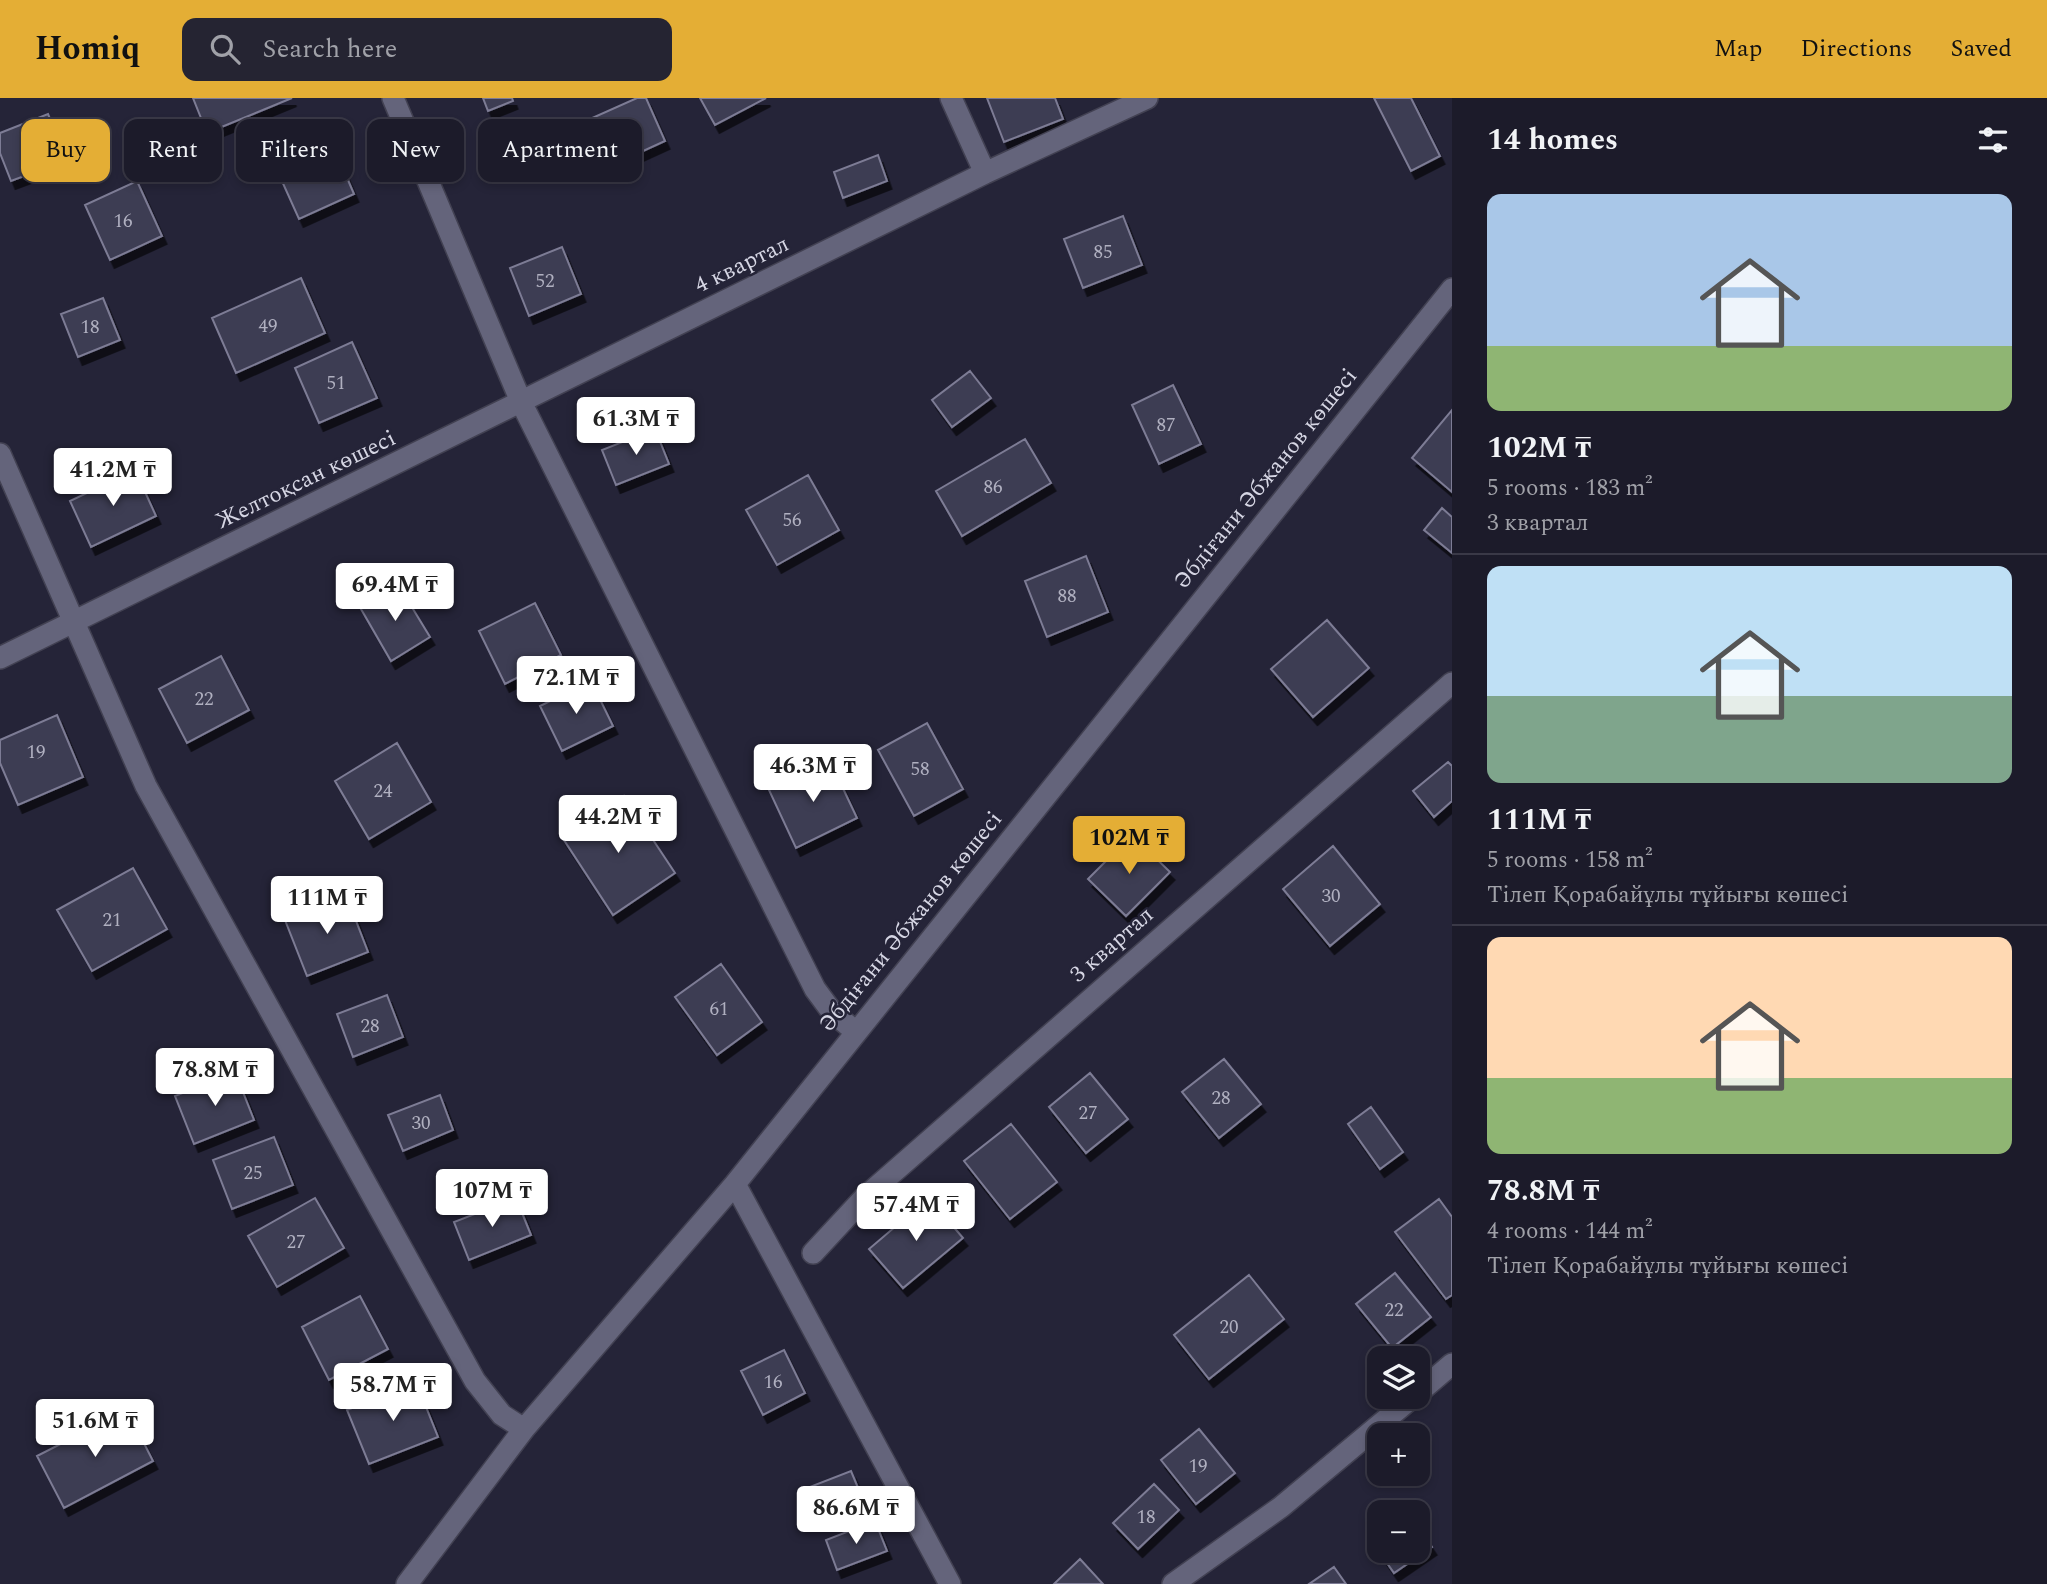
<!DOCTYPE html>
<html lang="en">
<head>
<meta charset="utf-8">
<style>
  :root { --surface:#1c1b2a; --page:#252432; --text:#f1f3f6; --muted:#a0a1a8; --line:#3a3947; --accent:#e4ae35 }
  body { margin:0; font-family:Spectral,serif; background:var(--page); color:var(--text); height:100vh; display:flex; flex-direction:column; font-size:26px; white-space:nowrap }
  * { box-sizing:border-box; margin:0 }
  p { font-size:23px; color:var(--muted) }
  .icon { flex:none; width:38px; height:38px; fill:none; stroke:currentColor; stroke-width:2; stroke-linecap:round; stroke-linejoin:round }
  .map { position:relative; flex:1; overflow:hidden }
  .details { display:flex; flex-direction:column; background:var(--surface); width:595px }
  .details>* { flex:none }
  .hud { position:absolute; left:21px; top:21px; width:665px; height:63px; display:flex; gap:14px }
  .tools { position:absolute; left:1367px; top:1248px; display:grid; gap:14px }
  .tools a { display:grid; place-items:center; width:63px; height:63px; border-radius:14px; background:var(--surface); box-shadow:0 4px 10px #0003,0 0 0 2px var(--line); font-size:35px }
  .price { position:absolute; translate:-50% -60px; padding:0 16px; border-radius:7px; background:#fff; color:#222; font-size:23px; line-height:46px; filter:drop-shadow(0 2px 4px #0008) }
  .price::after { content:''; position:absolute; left:50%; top:42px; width:21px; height:16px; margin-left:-10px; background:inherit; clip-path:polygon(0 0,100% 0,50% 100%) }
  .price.selected { background:var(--accent); color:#111 }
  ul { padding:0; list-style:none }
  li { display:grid; align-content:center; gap:14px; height:371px; padding:0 35px }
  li+li { border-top:2px solid var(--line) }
  li span { display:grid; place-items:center; height:217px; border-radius:14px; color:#555 }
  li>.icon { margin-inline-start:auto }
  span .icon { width:126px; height:126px; fill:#fffc; stroke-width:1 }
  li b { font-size:30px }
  h2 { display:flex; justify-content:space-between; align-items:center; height:84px; padding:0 35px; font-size:30px }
  .pill { padding:0 24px; border-radius:14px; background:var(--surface); box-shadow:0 4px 10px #0003,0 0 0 2px var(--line); font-size:24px; line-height:63px }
  .pill.selected { background:var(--accent); color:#111 }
  header { display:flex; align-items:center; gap:42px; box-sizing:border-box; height:98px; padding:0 35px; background:var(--accent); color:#111 }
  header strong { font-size:33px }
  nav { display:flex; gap:38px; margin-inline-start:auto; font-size:24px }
  .search { width:490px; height:63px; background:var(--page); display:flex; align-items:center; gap:18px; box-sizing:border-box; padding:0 24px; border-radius:14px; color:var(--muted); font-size:26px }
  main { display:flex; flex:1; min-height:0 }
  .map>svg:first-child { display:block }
</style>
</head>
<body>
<header>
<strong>Homiq</strong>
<div class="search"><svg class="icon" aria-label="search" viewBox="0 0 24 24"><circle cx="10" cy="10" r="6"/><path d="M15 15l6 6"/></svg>Search here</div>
<nav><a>Map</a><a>Directions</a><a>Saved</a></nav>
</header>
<main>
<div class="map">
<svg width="1452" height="1486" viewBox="0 0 1452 1486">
  <defs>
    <filter id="shadow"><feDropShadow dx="4.5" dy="8" stdDeviation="0" flood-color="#0009"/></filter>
  </defs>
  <rect width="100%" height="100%" fill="#252438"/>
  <path fill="#3e3d53" stroke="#7d7c95" stroke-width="2" filter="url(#shadow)" d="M193 0H292L207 35Z
    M483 0H512L513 3 488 13Z
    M637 0H646L665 43 593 76 572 29Z
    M700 0H766L715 27Z
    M987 0H1055L1063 21 1004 44Z
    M1374 0H1411L1440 58 1411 73Z
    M48 16 67 62 11 83 0 55V35Z
    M328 36 354 96 299 121 272 61Z
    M878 57 887 83 843 100 834 74Z
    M137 83 162 138 110 162 85 107Z
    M1123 118 1142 167 1083 190 1064 141Z
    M562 149 581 196 529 218 510 170Z
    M301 180 325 235 236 275 212 220Z
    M103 200 120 242 78 259 61 216Z
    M352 244 377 300 319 325 295 270Z
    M970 273 991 300 952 329 932 302Z
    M1173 287 1201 346 1159 366 1132 307Z
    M1452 312V394L1412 360Z
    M655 331 669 366 616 387 602 352Z
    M1025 341 1051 385 962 438 936 393Z
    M135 372 156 418 91 449 70 403Z
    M808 377 839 432 777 467 746 412Z
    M1442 410 1452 419V455L1424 432Z
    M1086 458 1108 514 1047 539 1025 483Z
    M399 488 430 539 391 563 361 511Z
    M535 505 561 557 505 586 479 533Z
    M1327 522 1369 570 1313 619 1271 571Z
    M221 558 249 612 187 645 159 591Z
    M591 583 613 628 562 653 540 608Z
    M57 617 83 679 18 707 0 665V642Z
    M927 625 963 691 914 718 878 652Z
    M397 645 431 704 369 741 335 683Z
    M830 663 857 720 796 750 769 692Z
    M1448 664 1452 668V703L1434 719 1413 693Z
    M624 698 675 775 613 817 562 739Z
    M1132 737 1170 774 1126 818 1088 781Z
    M1333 748 1380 806 1330 848 1283 791Z
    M133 770 167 831 92 873 57 812Z
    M346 797 368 854 307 878 285 822Z
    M721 866 762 924 717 957 675 899Z
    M387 897 403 939 353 959 337 916Z
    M1224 961 1261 1006 1219 1040 1182 994Z
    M235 974 254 1022 194 1046 175 998Z
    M1090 975 1128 1021 1086 1055 1049 1009Z
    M440 997 453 1032 403 1053 388 1017Z
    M1371 1009 1403 1054 1380 1071 1348 1026Z
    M1011 1026 1057 1084 1010 1121 964 1063Z
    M274 1039 293 1087 232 1111 213 1062Z
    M315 1100 344 1150 277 1189 248 1138Z
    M516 1100 531 1137 469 1162 454 1124Z
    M929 1100 963 1140 903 1190 869 1151Z
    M1439 1101 1452 1119V1197L1446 1201 1395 1134Z
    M1395 1175 1431 1219 1392 1250 1356 1206Z
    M1249 1177 1284 1221 1209 1281 1174 1237Z
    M360 1198 388 1251 329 1282 302 1229Z
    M784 1252 805 1295 763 1317 741 1273Z
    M416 1284 438 1339 369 1366 347 1312Z
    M127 1312 153 1363 64 1410 37 1358Z
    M1199 1331 1235 1375 1196 1406 1161 1362Z
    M851 1373 863 1402 814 1422 802 1392Z
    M1154 1386 1179 1412 1138 1451 1113 1425Z
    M875 1423 887 1453 837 1472 826 1442Z
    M1418 1428 1432 1449 1394 1475 1369 1439 1379 1432V1452H1418Z
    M1080 1461 1103 1486H1054Z
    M1334 1469 1346 1486H1309Z"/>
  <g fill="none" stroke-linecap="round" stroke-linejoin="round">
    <defs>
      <path id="minor" d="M393 0 522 306 815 891 832 914 856 934
        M951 0 985 75
        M0 356 146 688 475 1283 502 1317 524 1331
        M0 560 985 75 1147 0
        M735 1086 950 1486
        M813 1155 865 1099 1452 585
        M1418 1295 1452 1266
        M407 1486 524 1331 735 1086 1452 191
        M1173 1486 1281 1409 1414 1298"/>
    </defs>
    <use href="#minor" stroke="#424152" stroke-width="24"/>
    <use href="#minor" stroke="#64647b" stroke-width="21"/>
  </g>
  <g text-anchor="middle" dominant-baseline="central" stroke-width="5" stroke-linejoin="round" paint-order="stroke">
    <g font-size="19" fill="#b0b0c0">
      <text x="123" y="123">16</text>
      <text x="1103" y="154">85</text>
      <text x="545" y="183">52</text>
      <text x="268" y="228">49</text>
      <text x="90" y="229">18</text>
      <text x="336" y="285">51</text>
      <text x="1166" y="327">87</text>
      <text x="993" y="389">86</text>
      <text x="792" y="422">56</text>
      <text x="1067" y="498">88</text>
      <text x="204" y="601">22</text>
      <text x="36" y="654">19</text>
      <text x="920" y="671">58</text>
      <text x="383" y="693">24</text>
      <text x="1331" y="798">30</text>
      <text x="112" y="822">21</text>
      <text x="719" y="911">61</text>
      <text x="370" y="928">28</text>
      <text x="1221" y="1000">28</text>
      <text x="1088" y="1015">27</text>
      <text x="421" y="1025">30</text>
      <text x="253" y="1075">25</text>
      <text x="296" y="1144">27</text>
      <text x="1394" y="1212">22</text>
      <text x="1229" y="1229">20</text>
      <text x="773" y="1284">16</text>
      <text x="1198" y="1368">19</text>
      <text x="1146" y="1419">18</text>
    </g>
    <g font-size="23" fill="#d6d6e4" stroke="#252438">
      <text transform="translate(742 167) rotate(-26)">4 квартал</text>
      <text transform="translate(1266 381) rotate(-51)">Әбдіғани Әбжанов көшесі</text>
      <text transform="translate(306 382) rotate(-26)">Желтоқсан көшесі</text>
      <text transform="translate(911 824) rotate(-51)">Әбдіғани Әбжанов көшесі</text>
      <text transform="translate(1112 847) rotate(-41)">3 квартал</text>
    </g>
  </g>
</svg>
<div class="tools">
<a><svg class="icon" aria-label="layers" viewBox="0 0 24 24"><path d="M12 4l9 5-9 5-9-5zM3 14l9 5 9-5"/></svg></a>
<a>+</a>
<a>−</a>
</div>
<b class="price" style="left:636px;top:359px">61.3M ₸</b>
<b class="price" style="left:113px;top:410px">41.2M ₸</b>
<b class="price" style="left:395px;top:525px">69.4M ₸</b>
<b class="price" style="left:576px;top:618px">72.1M ₸</b>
<b class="price" style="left:813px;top:706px">46.3M ₸</b>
<b class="price" style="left:618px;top:757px">44.2M ₸</b>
<b class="price selected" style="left:1129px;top:778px">102M ₸</b>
<b class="price" style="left:327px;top:838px">111M ₸</b>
<b class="price" style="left:215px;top:1010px">78.8M ₸</b>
<b class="price" style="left:492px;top:1131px">107M ₸</b>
<b class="price" style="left:916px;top:1145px">57.4M ₸</b>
<b class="price" style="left:393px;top:1325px">58.7M ₸</b>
<b class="price" style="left:95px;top:1361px">51.6M ₸</b>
<b class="price" style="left:856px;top:1448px">86.6M ₸</b>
<div class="hud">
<a class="pill selected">Buy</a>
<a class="pill">Rent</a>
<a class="pill">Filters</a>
<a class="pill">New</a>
<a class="pill">Apartment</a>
</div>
</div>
<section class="details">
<h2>14 homes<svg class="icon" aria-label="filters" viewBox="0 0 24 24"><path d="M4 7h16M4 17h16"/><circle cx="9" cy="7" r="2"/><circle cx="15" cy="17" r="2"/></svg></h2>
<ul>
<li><span style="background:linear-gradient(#a9c7e8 70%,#8fb573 0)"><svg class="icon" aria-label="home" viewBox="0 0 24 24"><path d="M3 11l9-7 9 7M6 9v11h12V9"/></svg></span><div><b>102M ₸</b><p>5 rooms · 183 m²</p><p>3 квартал</p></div></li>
<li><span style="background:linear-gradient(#bfe0f5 60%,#7fa58c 0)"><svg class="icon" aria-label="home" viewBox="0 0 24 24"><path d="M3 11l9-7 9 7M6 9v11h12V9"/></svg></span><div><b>111M ₸</b><p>5 rooms · 158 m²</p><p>Тілеп Қорабайұлы тұйығы көшесі</p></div></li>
<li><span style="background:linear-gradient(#ffd9b3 65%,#8fb573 0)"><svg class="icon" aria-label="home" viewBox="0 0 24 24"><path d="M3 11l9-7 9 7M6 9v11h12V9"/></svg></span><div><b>78.8M ₸</b><p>4 rooms · 144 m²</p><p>Тілеп Қорабайұлы тұйығы көшесі</p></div></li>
</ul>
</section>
</main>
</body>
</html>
